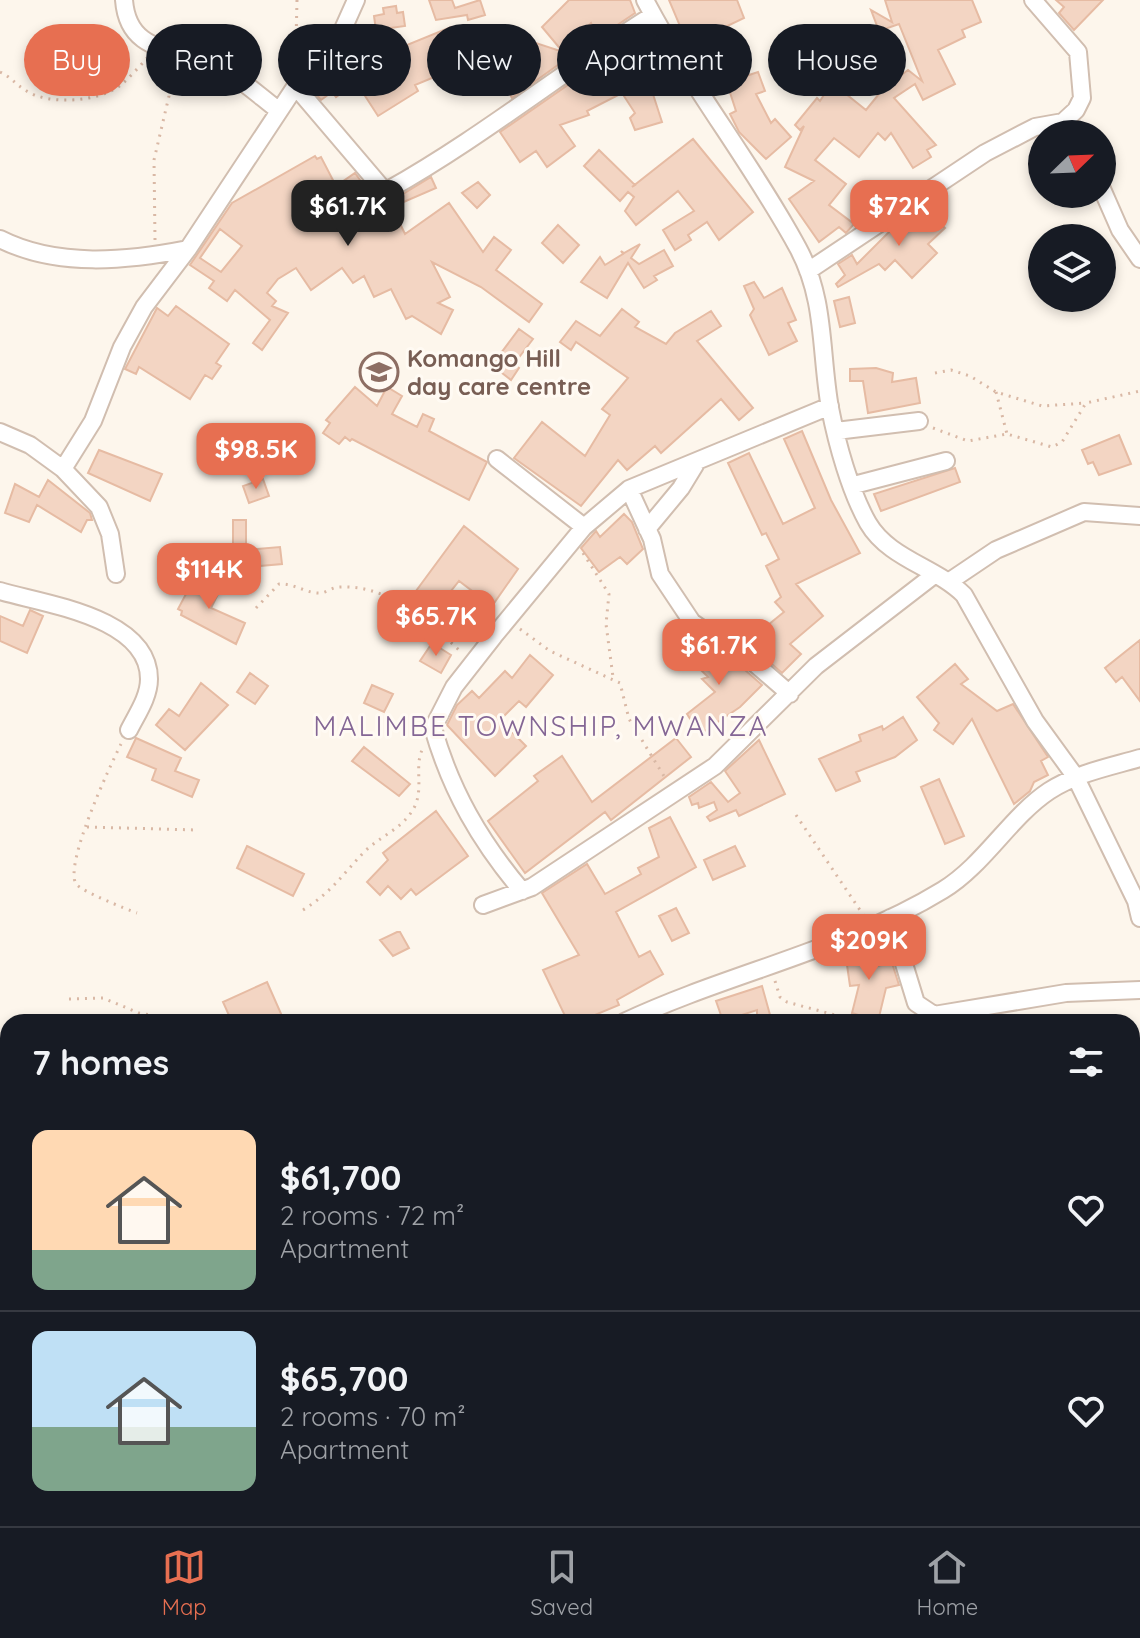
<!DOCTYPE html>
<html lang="en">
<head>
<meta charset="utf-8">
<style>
  :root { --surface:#171b24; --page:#242831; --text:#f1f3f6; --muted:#9ea1a6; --line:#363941; --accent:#e76f51 }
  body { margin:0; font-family:Quicksand,sans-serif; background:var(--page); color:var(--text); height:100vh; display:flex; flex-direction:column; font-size:30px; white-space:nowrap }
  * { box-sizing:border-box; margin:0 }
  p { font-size:26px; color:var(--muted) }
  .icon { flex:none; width:44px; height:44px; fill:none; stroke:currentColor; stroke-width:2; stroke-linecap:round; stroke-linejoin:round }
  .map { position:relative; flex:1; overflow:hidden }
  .side { position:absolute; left:0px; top:1014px; width:1140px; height:512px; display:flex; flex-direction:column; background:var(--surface); border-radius:24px 24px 0 0; box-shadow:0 4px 12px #0003 }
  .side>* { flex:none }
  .hud { position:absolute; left:24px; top:24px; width:1092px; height:72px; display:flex; gap:16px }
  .needle { width:52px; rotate:67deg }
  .fabs { position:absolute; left:1028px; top:120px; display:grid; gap:16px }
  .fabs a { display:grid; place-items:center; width:88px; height:88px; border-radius:50%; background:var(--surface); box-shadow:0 4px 12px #0003; font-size:40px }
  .price { position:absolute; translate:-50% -68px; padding:0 18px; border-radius:16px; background:var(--accent); color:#fff; font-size:26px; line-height:52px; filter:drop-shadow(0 2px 4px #0008) }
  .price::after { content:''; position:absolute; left:50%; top:48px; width:24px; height:18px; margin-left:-12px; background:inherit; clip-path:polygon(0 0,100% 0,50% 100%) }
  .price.active { background:#222; color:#fff }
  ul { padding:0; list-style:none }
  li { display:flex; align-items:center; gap:24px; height:200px; padding:0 32px }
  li+li { border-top:2px solid var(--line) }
  li span { display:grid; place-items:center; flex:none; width:224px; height:160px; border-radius:16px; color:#555 }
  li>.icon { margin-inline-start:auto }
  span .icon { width:96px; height:96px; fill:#fffc; stroke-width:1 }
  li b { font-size:34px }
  h2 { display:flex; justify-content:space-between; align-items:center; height:96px; padding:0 32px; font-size:34px }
  .chip { padding:0 28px; border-radius:36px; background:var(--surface); box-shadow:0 4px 12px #0003; font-size:28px; line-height:72px }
  .chip.active { background:var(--accent); color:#fff }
  .tab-bar { display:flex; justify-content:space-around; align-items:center; height:112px; border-top:2px solid var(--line); background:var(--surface); font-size:22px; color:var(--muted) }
  .tab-bar a { display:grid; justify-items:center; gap:4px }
  .tab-bar .active { color:var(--accent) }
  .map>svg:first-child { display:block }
</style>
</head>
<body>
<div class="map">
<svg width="1140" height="1526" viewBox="0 0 1140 1526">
  <rect width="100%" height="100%" fill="#fdf6ec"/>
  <path fill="#f3d5c3" stroke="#e6bba3" stroke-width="2" fill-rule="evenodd" d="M429 0H452L455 8 480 0 485 15 468 20 467 15 436 20Z
    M569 0H630L635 13 598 38 591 23 559 57 562 62 512 98 493 64 502 59 491 48 500 41 511 54 533 42 563 52 542 27Z
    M669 0H737L744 18 688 45Z
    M885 0H972L981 22 962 30 965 37 938 50 955 84 923 100 915 84 894 98 936 145 927 150 931 157 913 168 891 133 885 140 878 133 859 157 834 138 815 160 846 184 829 205 854 224 846 233 839 227 819 242 789 199 814 181 785 167 804 126 800 130 795 125 817 98 820 101 837 75 851 85 846 94 866 110 883 89 908 70 922 81 899 24 879 31 871 10 892 22Z
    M1056 0H1103L1074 30 1059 13 1064 7Z
    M396 6 397 13 403 12 405 26 376 30 374 16 384 14 383 8Z
    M451 27 462 52 451 57 456 68 415 85 418 91 378 116 356 82 336 97 332 92 321 100 309 86 352 45 374 69 405 54 402 47Z
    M648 31 665 62 656 66 664 81 651 88 662 122 635 130 630 118 635 113 622 93 587 111 589 115 560 125 575 146 547 167 536 151 520 162 500 132 591 69 616 62 612 55Z
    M733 63 743 77 758 72 765 91 756 94 771 123 775 119 791 137 766 159 739 132 730 114 736 111 723 71Z
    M693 139 753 212 719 240 707 222 688 235 691 240 675 250 663 230 694 211 678 191 636 225 625 211 634 197 628 192 620 201 584 166 599 150 635 185 632 187Z
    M315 156 317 159 321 157 336 186 355 173 375 201 393 200 431 177 436 188 392 207 405 234 449 203 483 252 494 237 511 250 496 270 542 304 529 322 481 287 432 262 450 297 438 303 453 310 441 334 412 316 406 319 391 289 374 297 364 276 353 283 342 268 311 290 296 268 278 279 267 293 276 301 272 306 288 313 262 350 253 343 270 320 235 290 227 301 209 288 214 281 190 265 232 203ZM220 229 242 246 221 272 200 258Z
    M478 182 490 195 477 208 462 193Z
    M923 208 945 228 928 244 937 253 912 278 895 260 885 270 879 264 838 287 836 284 845 275 838 264 852 255 857 264 895 226Z
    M558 225 579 245 563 263 542 243Z
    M640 244 631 258 639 264 664 250 673 266 654 276 657 280 644 288 628 263 607 298 581 282 600 257 605 265 623 254 621 251 624 253Z
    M754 282 764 298 782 288 796 320 788 323 797 341 769 355 750 315 754 309 744 286Z
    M849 297 855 323 840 327 834 301Z
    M176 306 229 344 216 363 221 366 212 379 205 375 190 399 139 367 136 374 125 369 157 308 168 316Z
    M622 309 639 322 635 327 666 344 675 333 711 311 721 326 697 341 753 408 739 420 721 399 661 453 655 446 627 470 618 460 581 506 514 458 542 422 585 456 610 415 602 409 628 378 576 342 571 350 560 342 576 321 600 336Z
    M519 329 533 339 514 364 519 368 511 380 492 365Z
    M876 368 893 373 892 382 916 378 920 403 868 413 863 381H850V369Z
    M355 387 377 406 387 387 402 396 392 414 417 427 423 414 434 419 429 431 487 462 469 500 352 439 350 441 345 437 339 444 323 433 330 423 326 420Z
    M802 431 831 500 860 553 796 584 823 616 790 644 801 654 782 673 747 642 784 612 775 602 781 597 766 566 779 559 766 533 762 535 728 463 749 453 783 524 815 508 784 439Z
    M1119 435 1131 464 1099 475 1093 462 1088 464 1082 450Z
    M99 450 162 474 150 501 88 473Z
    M955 468 960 482 881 511 874 494Z
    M263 479 269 496 249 503 243 486Z
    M48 480 90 513 92 520H87L81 532 37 505 29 522 5 513 15 484 39 497Z
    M624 514 632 522 643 549 627 564 620 557 599 572 581 548 596 531 600 537Z
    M233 520H246V550L280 547 282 564 239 568 240 581 226 583 223 552 233 551Z
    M464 526 518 569 492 606 459 581 439 606 433 601 428 607 413 595Z
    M195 577 220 590 211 608 245 623 236 644 181 615 182 611 178 609Z
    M30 610 43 616 27 653 0 641V616L23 626Z
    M695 638 719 663 728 655 762 685 740 707 700 734 687 714 715 692 702 679 708 677 682 651Z
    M1140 640V701L1122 677 1116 682 1105 668Z
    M432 643 451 655 441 673 420 661Z
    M530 655 553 675 526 707 519 701 500 720 526 746 495 776 447 725 457 705 472 691 479 698 505 671 512 678Z
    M955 664 968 679 961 684 997 711 1013 704 1048 757 1041 761 1048 775 1034 782 1030 791 1014 804 972 719 953 744 934 730 939 723 917 697Z
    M250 673 268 686 255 704 237 692Z
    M201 683 228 705 185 750 156 725 169 709 179 716Z
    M372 685 393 694 384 712 364 703Z
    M903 717 917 740 895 757 856 772 860 781 836 791 819 759 861 741 859 735 882 726 883 730Z
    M136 738 181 758 175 771 199 780 192 797 152 780 156 769 127 757Z
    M676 738 691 757 611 820 605 812 525 873 488 821 538 781 534 776 562 756 592 802Z
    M759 740 785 794 739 816 736 810 710 821 707 817 717 810 714 802 699 808 698 803 692 805 689 797 711 782 728 802 740 793 725 771Z
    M364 747 410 784 399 796 352 761Z
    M939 779 964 836 945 844 921 787Z
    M436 811 468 856 416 895 411 889 401 899 388 886 380 895 367 882 388 860 383 853Z
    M670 817 696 867 616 912 639 957 650 951 663 974 617 1000 619 1005 578 1022H568L543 970 579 955 542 893 587 864 605 894 641 874 638 868 659 857 649 828Z
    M247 846 304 874 293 896 237 868Z
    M735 846 745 866 713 880 704 860Z
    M676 908 689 933 672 941 659 916Z
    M397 932H400L409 948 393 956 380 940Z
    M873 947 876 966 892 963 899 985 886 988 878 1021 852 1013 859 985 850 986 845 951Z
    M267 982 282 1016 269 1022H232L223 1002Z
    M762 986 772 1022H757V1010L723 1021 716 1001Z"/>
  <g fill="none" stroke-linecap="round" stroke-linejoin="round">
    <defs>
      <path id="minor" d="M124 0C128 54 174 47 212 64 236 74 257 94 278 110
        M645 0C690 86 752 163 798 248 826 300 820 352 830 408 837 444 850 491 868 523 889 559 936 567 964 595L1035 721 1075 776 1136 901 1140 918
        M1033 0 1078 52 1082 98 1076 110 1063 122
        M296 87 382 188 388 190C481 138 563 71 653 15
        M1102 189 1120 230 1140 259
        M0 239C57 268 127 261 188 249L303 75 339 38 356 0
        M808 271 985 153 1035 127 1063 122 1073 134
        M836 431 919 421
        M0 432 30 445 63 469
        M497 459 584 527
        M854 485 946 461
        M629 489 652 539 660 574 692 622 712 636 731 643 790 694
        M647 529 681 488 695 465
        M116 574 110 534 99 507 63 469 93 421 122 347 144 307 188 249
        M950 581 996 550 1084 512 1140 516
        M0 591C44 604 149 617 149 679 149 697 137 714 129 730
        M522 891C480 841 451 791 433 728L454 687 494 636 584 527 629 489 830 406
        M483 905 532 887 715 766 816 666 934 575
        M890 918 916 1003 934 1015 1066 993 1140 990
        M624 1022C728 973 845 950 943 890 984 865 1010 817 1049 791 1077 773 1109 767 1140 758
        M1132 1171 1140 1170
        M1132 1300H1140
        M1132 1359 1140 1331
        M1132 1459 1140 1462
        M328 1518 369 1526
        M301 1526 315 1518
        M431 1526V1518
        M489 1526 495 1518
        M1085 1526 1087 1518"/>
    </defs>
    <use href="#minor" stroke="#d1beb0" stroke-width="20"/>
    <path stroke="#d9b8a5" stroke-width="3" stroke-dasharray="2 6" stroke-linecap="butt" d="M297 0 296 42 304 53
      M0 72C11 77 15 84 25 90 48 106 99 102 121 85 130 77 139 67 147 58
      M155 240 154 160 169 96 168 66
      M935 373 951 370 970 376 996 392 1042 406 1086 403
      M996 392 1007 434
      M933 428 968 441 1007 434 1052 447 1062 442 1086 403 1140 391
      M583 553 609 594 606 624 613 677
      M256 608 279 584C294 583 307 594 321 593 327 592 333 587 339 587 388 584 430 622 462 653
      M520 629 550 651 620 683 629 719 667 781
      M121 744C110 766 64 864 76 884 81 891 126 909 137 913
      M796 815 864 916
      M87 827 197 830
      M303 910C333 891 342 875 365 851 382 835 404 828 415 806 424 785 413 765 424 746
      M775 981 780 997 787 1002 846 1018
      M69 999 103 998 139 1013 193 1022
      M1132 1475 1140 1486
      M826 1526 830 1518"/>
    <use href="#minor" stroke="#fff" stroke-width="16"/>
  </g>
  <defs>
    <symbol id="school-ring" viewBox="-11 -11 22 22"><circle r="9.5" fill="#fffaf3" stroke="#8d6e63" stroke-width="1.5"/><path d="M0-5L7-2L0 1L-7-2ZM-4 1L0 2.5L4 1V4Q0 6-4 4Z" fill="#8d6e63"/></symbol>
  </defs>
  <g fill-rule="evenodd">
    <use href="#school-ring" x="357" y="350" width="44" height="44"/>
  </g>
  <g text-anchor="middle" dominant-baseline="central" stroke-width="6" stroke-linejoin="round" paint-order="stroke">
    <g font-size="24" font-weight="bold" fill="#785e54" stroke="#fffaf3" text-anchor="start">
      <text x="407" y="358">Komango Hill<tspan x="407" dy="28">day care centre</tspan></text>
    </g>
    <g font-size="28" letter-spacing="2" fill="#846695" stroke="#fffaf3">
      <text x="541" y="725">MALIMBE TOWNSHIP, MWANZA</text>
    </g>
  </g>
</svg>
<div class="fabs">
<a><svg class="needle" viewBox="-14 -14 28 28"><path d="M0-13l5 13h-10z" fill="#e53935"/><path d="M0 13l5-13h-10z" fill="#9ea1a6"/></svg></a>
<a><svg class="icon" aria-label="layers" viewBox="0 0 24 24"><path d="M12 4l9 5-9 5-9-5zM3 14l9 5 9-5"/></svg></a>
</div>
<b class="price active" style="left:348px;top:248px">$61.7K</b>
<b class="price" style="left:899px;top:248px">$72K</b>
<b class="price" style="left:256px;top:491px">$98.5K</b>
<b class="price" style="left:209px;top:611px">$114K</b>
<b class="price" style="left:436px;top:658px">$65.7K</b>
<b class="price" style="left:719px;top:687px">$61.7K</b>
<b class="price" style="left:869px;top:982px">$209K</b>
<div class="hud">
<a class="chip active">Buy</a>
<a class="chip">Rent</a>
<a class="chip">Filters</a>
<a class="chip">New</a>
<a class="chip">Apartment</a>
<a class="chip">House</a>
</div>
<section class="side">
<h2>7 homes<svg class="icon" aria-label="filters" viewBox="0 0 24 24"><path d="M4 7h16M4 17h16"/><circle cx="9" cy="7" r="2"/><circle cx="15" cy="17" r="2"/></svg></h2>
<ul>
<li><span style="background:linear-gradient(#ffd9b3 75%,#7fa58c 0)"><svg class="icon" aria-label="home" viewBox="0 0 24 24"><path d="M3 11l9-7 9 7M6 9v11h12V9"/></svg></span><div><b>$61,700</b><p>2 rooms · 72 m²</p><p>Apartment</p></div><svg class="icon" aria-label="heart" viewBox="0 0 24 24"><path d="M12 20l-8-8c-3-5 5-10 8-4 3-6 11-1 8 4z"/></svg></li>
<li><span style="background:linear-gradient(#bfe0f5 60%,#7fa58c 0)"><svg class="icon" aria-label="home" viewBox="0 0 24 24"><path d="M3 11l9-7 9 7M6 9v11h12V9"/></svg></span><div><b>$65,700</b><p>2 rooms · 70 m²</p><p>Apartment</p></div><svg class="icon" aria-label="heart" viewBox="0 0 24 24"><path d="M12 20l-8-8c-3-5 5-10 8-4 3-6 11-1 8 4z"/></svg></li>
</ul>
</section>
</div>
<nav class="tab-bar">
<a class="active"><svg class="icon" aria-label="map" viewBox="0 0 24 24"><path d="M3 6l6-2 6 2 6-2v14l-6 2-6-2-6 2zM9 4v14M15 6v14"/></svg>Map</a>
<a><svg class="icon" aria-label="saved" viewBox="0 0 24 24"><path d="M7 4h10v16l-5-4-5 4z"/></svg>Saved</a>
<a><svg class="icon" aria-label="home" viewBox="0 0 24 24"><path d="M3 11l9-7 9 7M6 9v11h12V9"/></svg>Home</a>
</nav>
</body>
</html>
